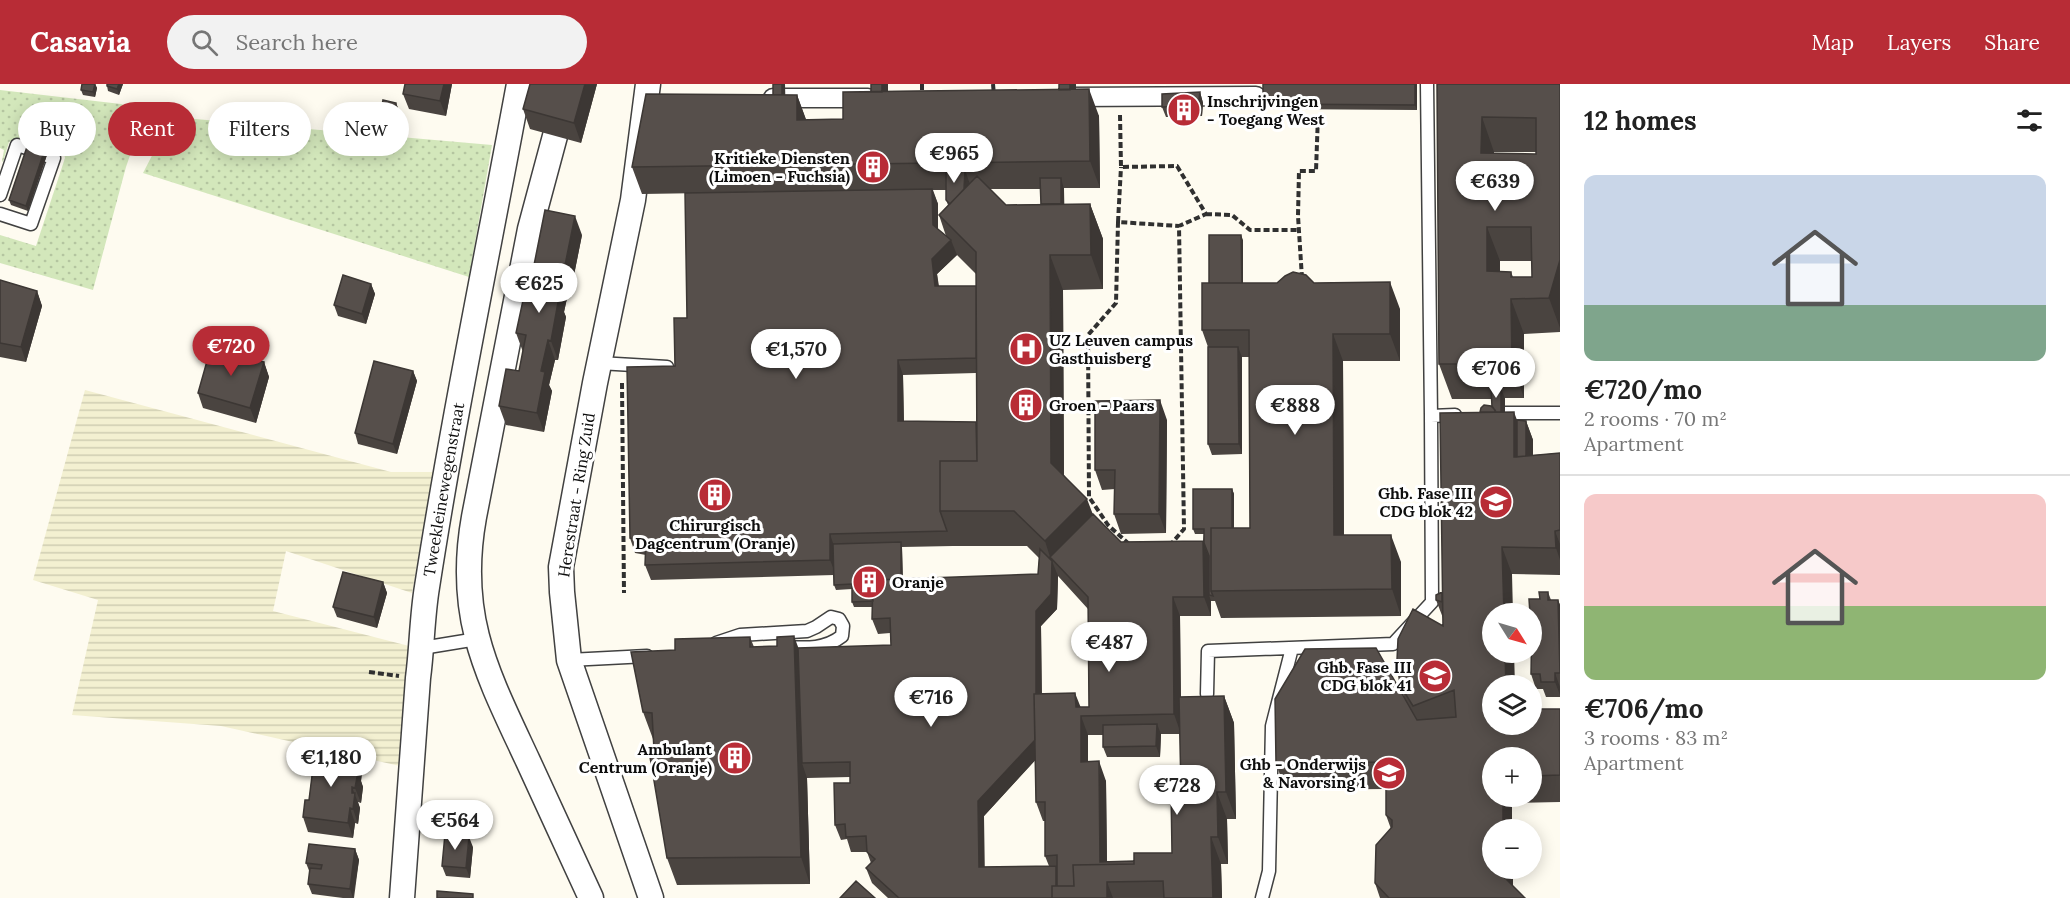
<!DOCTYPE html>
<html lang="en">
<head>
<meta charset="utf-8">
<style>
  :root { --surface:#fff; --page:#f2f2f2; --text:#222; --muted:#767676; --line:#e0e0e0; --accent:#b82c36 }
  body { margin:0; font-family:Lora,serif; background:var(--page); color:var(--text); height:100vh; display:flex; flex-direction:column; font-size:22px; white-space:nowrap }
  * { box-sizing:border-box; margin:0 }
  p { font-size:20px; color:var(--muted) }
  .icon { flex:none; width:33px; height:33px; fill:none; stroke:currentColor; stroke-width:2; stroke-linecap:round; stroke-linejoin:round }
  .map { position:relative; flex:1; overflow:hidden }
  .side { display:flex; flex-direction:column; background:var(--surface); width:510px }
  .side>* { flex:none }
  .banner { position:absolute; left:18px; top:18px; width:570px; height:54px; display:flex; gap:12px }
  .needle { width:39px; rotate:127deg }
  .fabs { position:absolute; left:1482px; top:519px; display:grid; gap:12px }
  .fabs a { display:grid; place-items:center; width:60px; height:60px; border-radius:50%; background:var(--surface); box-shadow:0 3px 15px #0003; font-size:30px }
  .price { position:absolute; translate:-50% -51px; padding:0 14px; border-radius:21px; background:#fff; color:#222; font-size:20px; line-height:39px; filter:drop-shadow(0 2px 3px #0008) }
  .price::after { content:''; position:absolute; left:50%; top:36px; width:18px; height:14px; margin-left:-9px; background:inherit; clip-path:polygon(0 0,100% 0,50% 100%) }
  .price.current { background:var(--accent); color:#fff }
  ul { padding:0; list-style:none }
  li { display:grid; align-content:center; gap:12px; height:318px; padding:0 24px }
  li+li { border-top:2px solid var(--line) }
  li span { display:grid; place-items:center; height:186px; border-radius:12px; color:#555 }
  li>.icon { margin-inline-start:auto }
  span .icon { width:108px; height:108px; fill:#fffc; stroke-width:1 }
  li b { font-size:26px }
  h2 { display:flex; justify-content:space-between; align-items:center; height:72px; padding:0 24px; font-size:26px }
  .pill { padding:0 21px; border-radius:27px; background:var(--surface); box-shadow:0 3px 15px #0003; font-size:21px; line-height:54px }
  .pill.current { background:var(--accent); color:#fff }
  header { display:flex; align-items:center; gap:36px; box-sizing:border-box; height:84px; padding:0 30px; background:var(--accent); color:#fff }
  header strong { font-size:28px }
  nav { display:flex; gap:33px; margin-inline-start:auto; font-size:21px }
  .search { width:420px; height:54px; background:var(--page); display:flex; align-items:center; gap:15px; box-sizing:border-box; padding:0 21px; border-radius:33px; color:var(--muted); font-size:22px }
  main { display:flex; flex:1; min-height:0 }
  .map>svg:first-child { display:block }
</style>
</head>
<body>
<header>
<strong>Casavia</strong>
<div class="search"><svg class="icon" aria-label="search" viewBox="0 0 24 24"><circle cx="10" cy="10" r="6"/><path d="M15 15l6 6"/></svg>Search here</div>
<nav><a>Map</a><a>Layers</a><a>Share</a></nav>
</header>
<main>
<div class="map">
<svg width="1560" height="814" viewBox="0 0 1560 814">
  <defs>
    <pattern id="farmland-rules" width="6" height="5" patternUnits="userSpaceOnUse" patternTransform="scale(1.5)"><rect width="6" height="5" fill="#f3f0d1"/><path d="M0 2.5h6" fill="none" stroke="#cfcdb2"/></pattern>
    <pattern id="grass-dots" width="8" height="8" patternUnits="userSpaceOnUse" patternTransform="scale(1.5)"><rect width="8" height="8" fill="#d3e7bb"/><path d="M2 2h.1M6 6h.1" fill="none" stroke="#b4c5a0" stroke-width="1.8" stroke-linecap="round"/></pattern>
  </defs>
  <rect width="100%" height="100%" fill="#fefbf0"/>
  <path fill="url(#farmland-rules)" d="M85 306 391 388H433L412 509 286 467 273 527 409 562 400 682 221 642 72 631 98 516 33 496Z"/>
  <path fill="url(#grass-dots)" d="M0 6 121 20 145 27 126 83 93 206 0 179V151L36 162 65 74 64 69 19 54 9 58 3 78 2 77 4 66 0 64Z
    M172 33 492 61 469 193 143 89Z"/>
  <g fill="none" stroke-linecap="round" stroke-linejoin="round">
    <defs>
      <path id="service" d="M1427 0 1431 332
        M0 111 17 61 30 65
        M0 130 31 140 54 74 47 72
        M599 279 667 283
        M1504 329H1560
        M716 559 740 551 807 547 816 543 831 533 839 535 843 542 842 552C824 566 805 564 784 563
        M422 564 477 555
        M569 576 647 572
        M1207 610 1208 567 1393 560 1432 518 1431 332 1455 331
        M1262 814 1269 787 1272 642 1292 564"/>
      <path id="pedestrian" d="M1067 13 1256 12
        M773 14H868"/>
      <g id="minor">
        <path d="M569 0 530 145 474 433C456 533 487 589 528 677 549 723 570 768 591 814"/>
        <path d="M648 0 633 116 595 299 561 483 562 508 569 576 651 814"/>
        <path id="s1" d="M402 814 418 594C422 564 422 533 427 503 453 335 488 168 519 0"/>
      </g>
    </defs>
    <use href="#service" stroke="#414141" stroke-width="15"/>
    <use href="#pedestrian" stroke="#414141" stroke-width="21"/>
    <use href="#minor" stroke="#414141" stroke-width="27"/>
    <path stroke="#303030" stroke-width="4" stroke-dasharray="6 3" stroke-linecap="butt" d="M922 0V11
      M993 0 994 11
      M1120 31 1121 83 1177 82 1206 130 1179 142 1184 445 1172 459
      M1206 130 1232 131 1250 146H1299
      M1118 138 1121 83
      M1302 194 1298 132 1299 87H1316L1318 31
      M622 299 624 509
      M1129 460 1108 441 1089 413 1088 251 1116 219 1118 138 1179 142
      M369 588 399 592
      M427 739 457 742"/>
    <use href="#service" stroke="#fff" stroke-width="12"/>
    <use href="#pedestrian" stroke="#fff" stroke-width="18"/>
    <use href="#minor" stroke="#fff" stroke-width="24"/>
  </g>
  <path fill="#4a4440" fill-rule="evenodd" d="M82 0H95L97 4 95 13 83 11 81 6Z
    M123 0 119 11 108 7 107 2Z
    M452 0 446 32 409 25 403 10Z
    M530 0H597L581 59 530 45 523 25Z
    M888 0V7L1059 6V0H1076V6L1099 32 1100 104H1064V120H1090L1103 155V205L1063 206 1064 391 1093 430 1121 458 1203 457 1204 450H1195L1193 445 1232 405 1234 410V444H1250L1249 273H1242V370L1212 371 1208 360V263L1202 246 1209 199 1243 156V199H1314L1400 225V277H1343L1344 451 1401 478V532L1221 534 1215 517H1211V532H1180L1181 613 1224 612 1234 639 1236 735H1227L1228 780H1221L1222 814H888L872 799 866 784 871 779 867 768H851L847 755 841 756 835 741 850 699V693L807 694 810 800 677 801 667 774 654 666 653 655 643 628 675 566 750 553 754 563 798 564 891 561 890 549 878 550 872 535 873 523H854L852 518V505L836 506 834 501V491L651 496 645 481 646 471 635 469 630 454 687 234 705 109 642 110 632 83 785 11H797L806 36 843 35 871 8ZM990 105H1040L1041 120 1006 121ZM933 106H946V116L948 121 939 131 946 152 938 145V120ZM957 171 976 190V202H939L937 190ZM976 289V338L904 337 903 291ZM953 462H1027L1039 474 1038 490 903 495 902 463ZM1058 492 1088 525 1089 623H1080L1042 610 1041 542 1057 525ZM1161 650H1180L1181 706 1172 769 1134 777H1107L1106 697 1088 678V651H1103V663L1107 673H1160ZM1035 676 1036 718 1043 737H1045V772L1049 782 984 783V732Z
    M1263 0H1417V26L1265 25 1263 20Z
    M1437 0H1560V248L1524 250V314H1505V328L1518 336 1526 337 1533 356V371L1560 369V491L1512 490 1492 602V640L1536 625H1560V718L1512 719V746H1492V784H1513V802L1525 814H1380L1375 799 1391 745 1386 731V705L1285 706 1276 679 1405 616 1400 601 1443 542V534L1436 516 1442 508 1480 328 1492 322 1491 315H1452L1439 280ZM1494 68H1536V70H1494ZM1500 177H1532V193H1513L1511 188H1500ZM1492 674H1532V712H1492Z
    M1200 8 1203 19 1202 32 1166 33 1162 23Z
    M396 19 398 24 394 44 381 41 379 36Z
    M49 65 28 127 11 121 9 116Z
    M582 151 571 206 569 205 564 228 566 233 558 276H555L549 301 552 307 544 348 506 341 499 322 519 287 523 268 516 249 533 208 536 194 533 186Z
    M0 196 37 207 42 222 26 278 0 273Z
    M371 200 375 210 366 240 338 232 334 221Z
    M264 278 269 293 256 339 203 324 198 309Z
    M413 287 417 297 397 370 358 360 355 349Z
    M1167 336 1166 449 1121 450 1114 430 1115 405 1102 406 1095 386Z
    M383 498 387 509 377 544 337 533 333 523Z
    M1548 508 1551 516H1558L1560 521V613H1546L1543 605H1536L1531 590 1540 515Z
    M356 673 362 688 361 697 363 703 361 719 358 718 360 724 358 740 355 739 353 754 308 748 303 733 309 716 312 690 310 684Z
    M473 763 470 794 446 792 442 782Z
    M355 765 359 776 354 814H343L312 810 308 800 310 789 306 779Z"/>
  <path fill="#3c3734" d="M95 0 97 4 95 13 93 8Z
    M119 0H123L119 11 117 5Z
    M444 0H452L446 32 440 17Z
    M585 0H597L581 59 574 39Z
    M782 0H785L786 38 782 28Z
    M882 0H888V34L882 19Z
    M1070 0H1076V33L1070 18Z
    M1415 0H1417V26L1415 21Z
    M1089 5 1099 32 1100 104 1090 77Z
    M1200 8 1203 19 1202 32 1198 22Z
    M797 11 807 38 797 36Z
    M396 19 398 24 394 44 392 39Z
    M1482 33 1494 68V104L1481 69Z
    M47 59 49 65 28 127 26 122Z
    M965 86 972 106 964 118Z
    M1061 94 1064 105 1065 155 1061 145Z
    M932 105 938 120V156L933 141Z
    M1090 120 1103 155V205L1091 171Z
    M575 132 582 151 571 206 564 186Z
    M1487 143 1500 177V222L1487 187Z
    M1241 151 1243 156V226L1242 221Z
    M951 156 957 171 937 190 940 217 935 202 932 175Z
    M1050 171 1063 206 1064 413 1051 379Z
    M1560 176V244L1549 214Z
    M562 186 569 205 564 228 566 233 558 276 551 257 556 213Z
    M1390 198 1400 225V277L1390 250Z
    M371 200 375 210 366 240 362 230Z
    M37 207 42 222 26 278 21 263Z
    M1511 215 1524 250V314L1512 280Z
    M1333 250 1343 277 1344 478 1334 451Z
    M548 256 555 276 549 301 552 307 544 348 537 329 541 287Z
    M1238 263 1242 273V370L1239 360Z
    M898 276 903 291 904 352 898 337Z
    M264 278 269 293 256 339 250 324Z
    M413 287 417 297 397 370 393 360Z
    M1501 304 1505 315V348L1501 338Z
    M1160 316 1167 336 1166 449 1159 430Z
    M1514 328 1524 355V380L1514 373Z
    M1526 337 1533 356V399L1526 380Z
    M1232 405 1234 410V450L1232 445Z
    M1087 415 1100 449 1050 473 1045 457Z
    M1555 447 1560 460V476L1556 464Z
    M830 450 835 465 836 491 830 476Z
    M1391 451 1401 478V532L1392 505Z
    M1203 457 1210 477 1209 511 1211 517V532L1204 513Z
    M901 458 902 464 903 510 901 505Z
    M1502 463 1512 490 1513 530H1504Z
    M1052 477 1058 492 1057 525 1041 542 1042 669 984 732 985 798 979 783 978 717 1036 527Z
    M383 498 387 509 377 544 374 533Z
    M1173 513 1180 532 1181 650 1174 630Z
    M1558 516 1560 521V588Z
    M794 552 804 579 802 679 807 694 810 800 801 773Z
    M1505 568H1514L1515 602H1506Z
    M1555 589 1560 603V611L1555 598Z
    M1075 609 1083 629 1081 632 1088 651V697L1081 678 1076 623Z
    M1532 611 1539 633 1532 629Z
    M1224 612 1234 639 1236 735 1226 708Z
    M1157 640 1161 650 1160 673 1156 662Z
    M356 673 362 688 361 697 363 703 361 719 355 704 354 688Z
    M1099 677 1106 697 1107 788 1100 778Z
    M352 703 360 724 358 740 353 725 352 709Z
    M1217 708 1227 735 1228 780 1218 753Z
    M1503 712H1510L1512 719V746H1503Z
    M350 724 355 739 353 754 348 739Z
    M469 753 473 763 470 794 466 784Z
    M1211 753 1221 780 1222 814H1213Z
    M355 765 359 776 353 814 350 805Z
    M1504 784H1513V814L1504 793Z
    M1107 798 1113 814H1107Z"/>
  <path fill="#564f4b" stroke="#3c3734" stroke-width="1.5" fill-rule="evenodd" d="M82 0H95L93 8 81 6Z
    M107 0H119L117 5 107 2Z
    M405 0H444L440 17 403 10Z
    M530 0H585L574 39 523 25Z
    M773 0H782V11H773Z
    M871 0H882V8H871Z
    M1059 0H1070V6H1059Z
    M1263 0H1415V21L1263 20Z
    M1437 0H1560V176L1549 214 1511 215 1512 280H1439ZM1482 33 1536 34V70L1481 69ZM1487 143H1531L1532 193H1511V188L1487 187Z
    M1089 5 1090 77 632 83 646 10 797 11V36L843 35V8Z
    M1200 8 1198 22 1162 23V10Z
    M383 16 396 19 392 39 379 36Z
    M30 54 47 59 26 122 9 116Z
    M946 86H965L964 105 950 120 946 116Z
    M977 92 1006 121 1090 120 1091 171H1050L1051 379 1087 415 1045 457 1014 427H940V377H977L976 183V168L939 131Z
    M1040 94H1061V120H1041Z
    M932 105 933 141 951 156 932 175 935 202H976V274L898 276V337L976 338 977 377H940V427L947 447 830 450V476L645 481 646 456 630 454 627 283 675 282 674 234H687L685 109Z
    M545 126 575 132 564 186H562L556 213H559L551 257 548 256 541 287 545 288 537 329 499 322 506 285 519 287 526 251 516 249 525 207 533 208 537 187 533 186Z
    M1209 151H1241L1242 199H1209Z
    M1293 188 1306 191 1314 199 1390 198V250H1333L1334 451H1391L1392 505 1211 507V444H1250L1249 246H1202V199H1277L1285 192Z
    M343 191 371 200 362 230 334 221Z
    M0 196 37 207 21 263 0 259Z
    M211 263 264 278 250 324 198 309Z
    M1208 263H1238L1239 360H1208Z
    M374 277 413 287 393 360 355 349Z
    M1491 304H1501V328H1496L1492 322Z
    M1160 316 1159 430H1114L1115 386H1095V317Z
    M1484 321 1491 322 1495 326V328H1480L1481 324Z
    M1514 328V373L1560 369V446L1555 447 1556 464 1502 463 1504 530H1492V568H1505L1506 602H1492V640H1532V625H1560V691L1532 692V674H1492V712H1503V746H1492V784H1504V793L1525 814H1389L1375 799 1376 761 1392 743V736L1386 731V693L1400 678 1276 679 1275 615 1305 565 1376 564 1417 636 1456 633 1454 606 1413 622 1400 601 1397 576 1398 555 1413 525 1443 542 1440 329Z
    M1517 336 1526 337V372L1517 373Z
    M1193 405H1232V444H1211V507L1213 512 1209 511V472L1204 459V445H1193Z
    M1093 430 1121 458 1203 457 1204 513H1173L1174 630 1081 632V678L1099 677 1100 778 1134 777V780L1073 781 1074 802H1057V771L1045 772V718H1036L1034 610 1075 609 1076 623H1089L1088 513 1050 473Z
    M901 458V495L873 496V517L852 518V500L834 501 833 460Z
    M1040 465 1052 477 1051 510 1036 527V610H1034L1035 656 978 717 979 783 1056 782V802H1052V814H899L866 784 875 775 867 768 866 752 846 753 845 740 835 741 834 699H850V678L802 679 798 564 891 561 890 534 872 535 873 496 1038 490Z
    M343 488 383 498 374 533 333 523Z
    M1442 508V518L1436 516V511Z
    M1539 508H1548V516H1558L1560 589H1555V598H1541L1540 590H1531L1532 530H1530L1529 515H1540Z
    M794 552 801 773 667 774 649 667 654 666 652 629 643 628 631 568 675 566V555L750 553V563L777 562V553Z
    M1224 612 1226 708H1217L1218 753H1211L1213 814H1164L1163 797 1107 798V814H1052V802H1074L1073 781 1134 780V769H1172L1171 706H1181L1179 613Z
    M1157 640 1156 662 1103 663V641Z
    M312 668 356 673 354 688H358L355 704 352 703V709H355L353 725 350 724 348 739 303 733 305 716H309L313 684H310Z
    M445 750 469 753 466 784 442 782Z
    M309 760 355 765 350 805 308 800 310 784 321 785 322 781 306 779Z
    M856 797 875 814H840Z
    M437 807 473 810V814H437Z"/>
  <defs>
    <symbol id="building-disc" viewBox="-11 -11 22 22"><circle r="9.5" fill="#b82c36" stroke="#fff"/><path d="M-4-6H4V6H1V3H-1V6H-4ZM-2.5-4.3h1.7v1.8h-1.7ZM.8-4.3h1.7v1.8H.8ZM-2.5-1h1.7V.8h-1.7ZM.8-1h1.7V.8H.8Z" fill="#fff"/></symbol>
    <symbol id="hospital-disc" viewBox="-11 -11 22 22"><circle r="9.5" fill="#b82c36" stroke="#fff"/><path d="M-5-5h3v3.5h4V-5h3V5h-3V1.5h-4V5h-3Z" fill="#fff"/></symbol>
    <symbol id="university-disc" viewBox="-11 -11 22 22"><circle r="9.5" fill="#b82c36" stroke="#fff"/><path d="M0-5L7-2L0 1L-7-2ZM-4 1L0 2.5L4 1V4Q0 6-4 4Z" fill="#fff"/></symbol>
  </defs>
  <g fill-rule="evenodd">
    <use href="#building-disc" x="1165" y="7" width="38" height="38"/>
    <use href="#building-disc" x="854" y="64" width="38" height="38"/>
    <use href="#hospital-disc" x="1007" y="246" width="38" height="38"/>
    <use href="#building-disc" x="1007" y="302" width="38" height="38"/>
    <use href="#building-disc" x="696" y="392" width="38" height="38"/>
    <use href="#university-disc" x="1477" y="399" width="38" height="38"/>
    <use href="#building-disc" x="850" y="479" width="38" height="38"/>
    <use href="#university-disc" x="1416" y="573" width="38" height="38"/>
    <use href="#building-disc" x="716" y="655" width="38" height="38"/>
    <use href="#university-disc" x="1370" y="670" width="38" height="38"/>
  </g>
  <g text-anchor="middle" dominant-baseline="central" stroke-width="6" stroke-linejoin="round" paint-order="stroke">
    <g font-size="16" font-weight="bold" fill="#0e0e0e" stroke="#fff" text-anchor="end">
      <text x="1207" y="17" text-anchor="start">Inschrijvingen<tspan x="1207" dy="18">- Toegang West</tspan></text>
      <text x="850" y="74">Kritieke Diensten<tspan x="850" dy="18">(Limoen - Fuchsia)</tspan></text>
      <text x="1049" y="256" text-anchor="start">UZ Leuven campus<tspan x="1049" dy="18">Gasthuisberg</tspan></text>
      <text x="1049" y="321" text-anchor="start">Groen - Paars</text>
      <text x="1473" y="409">Ghb. Fase III<tspan x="1473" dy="18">CDG blok 42</tspan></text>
      <text x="715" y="441" text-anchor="middle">Chirurgisch<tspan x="715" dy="18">Dagcentrum (Oranje)</tspan></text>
      <text x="892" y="498" text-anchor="start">Oranje</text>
      <text x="1412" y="583">Ghb. Fase III<tspan x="1412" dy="18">CDG blok 41</tspan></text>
      <text x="712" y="665">Ambulant<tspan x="712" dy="18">Centrum (Oranje)</tspan></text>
      <text x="1366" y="680">Ghb - Onderwijs<tspan x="1366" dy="18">&amp; Navorsing 1</tspan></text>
    </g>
    <g font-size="16" fill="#0e0e0e" stroke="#fff">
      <text stroke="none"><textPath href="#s1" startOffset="411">Tweekleinewegenstraat</textPath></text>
      <text transform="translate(576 411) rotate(-81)">Herestraat - Ring Zuid</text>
    </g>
  </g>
</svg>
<div class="fabs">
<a><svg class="needle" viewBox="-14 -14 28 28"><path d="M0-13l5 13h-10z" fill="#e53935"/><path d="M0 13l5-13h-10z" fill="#767676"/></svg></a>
<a><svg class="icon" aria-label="layers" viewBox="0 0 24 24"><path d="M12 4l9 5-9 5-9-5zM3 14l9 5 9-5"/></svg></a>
<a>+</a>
<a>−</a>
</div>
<b class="price" style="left:954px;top:100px">€965</b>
<b class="price" style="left:1495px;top:128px">€639</b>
<b class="price" style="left:539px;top:230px">€625</b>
<b class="price current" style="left:231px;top:293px">€720</b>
<b class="price" style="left:796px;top:296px">€1,570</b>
<b class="price" style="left:1496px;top:315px">€706</b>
<b class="price" style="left:1295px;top:352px">€888</b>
<b class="price" style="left:1109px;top:589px">€487</b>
<b class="price" style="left:931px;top:644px">€716</b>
<b class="price" style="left:331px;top:704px">€1,180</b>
<b class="price" style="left:1177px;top:732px">€728</b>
<b class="price" style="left:455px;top:767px">€564</b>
<div class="banner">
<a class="pill">Buy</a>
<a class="pill current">Rent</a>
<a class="pill">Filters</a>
<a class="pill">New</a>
</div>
</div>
<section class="side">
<h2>12 homes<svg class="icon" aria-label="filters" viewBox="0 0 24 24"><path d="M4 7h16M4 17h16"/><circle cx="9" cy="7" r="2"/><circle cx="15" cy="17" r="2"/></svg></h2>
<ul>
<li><span style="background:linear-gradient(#c9d6e8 70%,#7fa58c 0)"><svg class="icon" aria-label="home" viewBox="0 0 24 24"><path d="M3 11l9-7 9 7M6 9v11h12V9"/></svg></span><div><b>€720/mo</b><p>2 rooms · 70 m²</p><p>Apartment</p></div></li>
<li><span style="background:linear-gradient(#f6c9c9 60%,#8fb573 0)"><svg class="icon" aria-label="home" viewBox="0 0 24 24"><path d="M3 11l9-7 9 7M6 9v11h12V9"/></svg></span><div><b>€706/mo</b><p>3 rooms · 83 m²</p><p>Apartment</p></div></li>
</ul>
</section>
</main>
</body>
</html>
